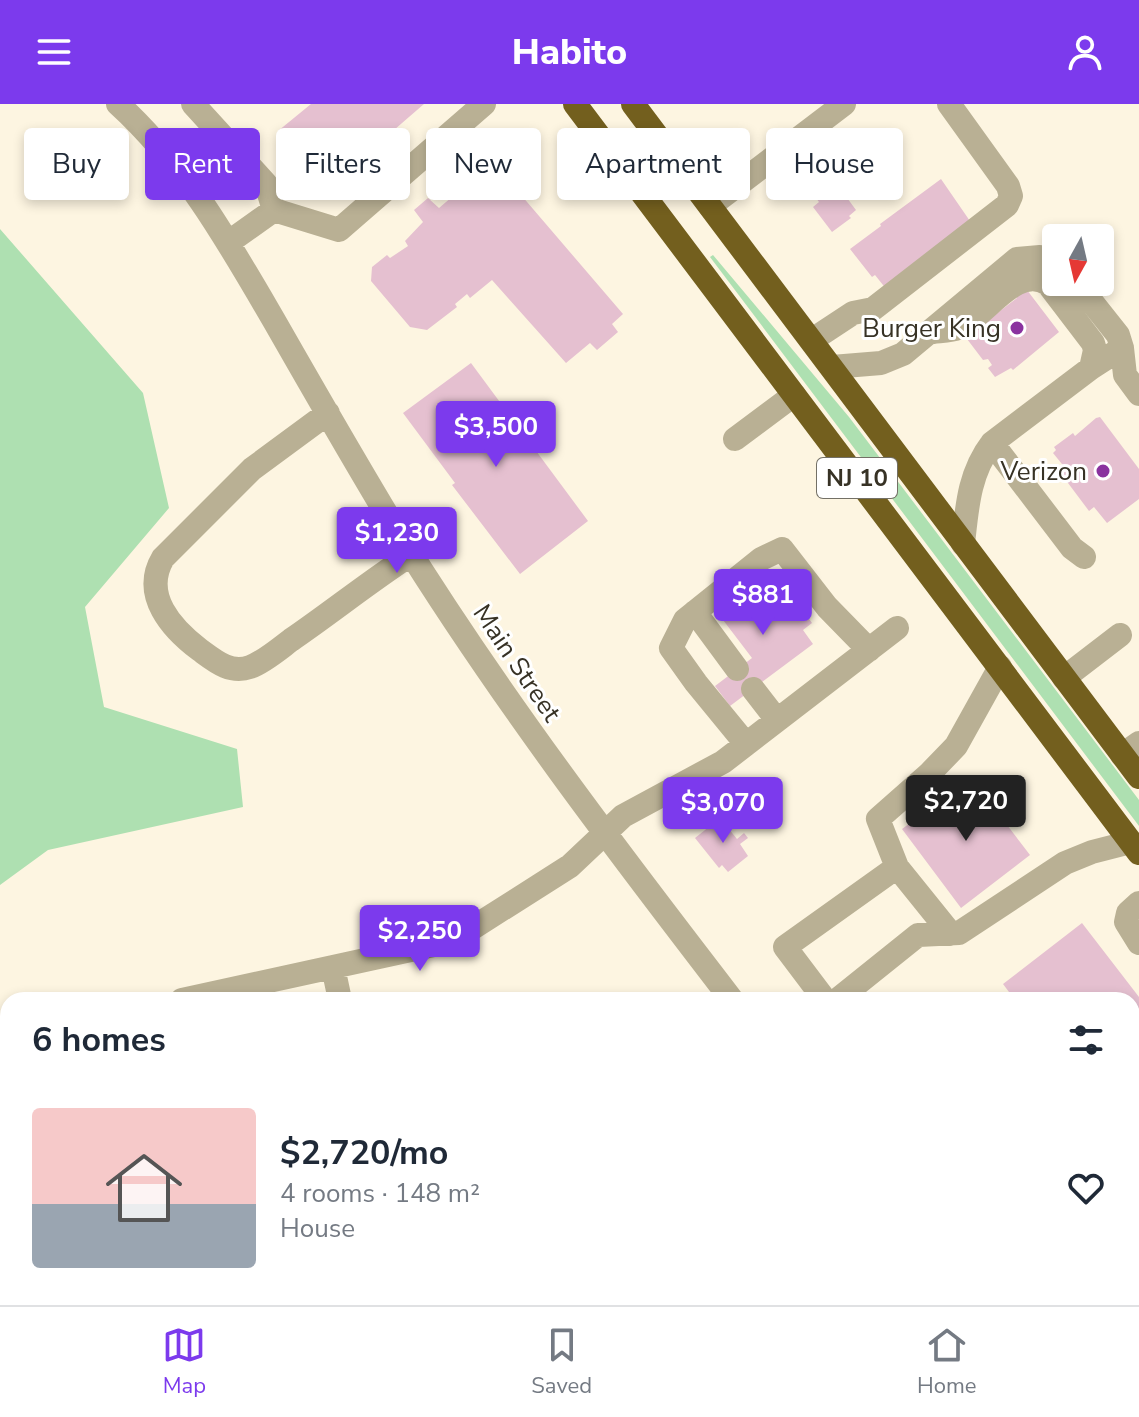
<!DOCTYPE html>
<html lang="en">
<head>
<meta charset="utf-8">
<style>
  :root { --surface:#fff; --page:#f2f2f3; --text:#1f2937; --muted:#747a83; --line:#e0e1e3; --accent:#7c3aed }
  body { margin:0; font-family:"Nunito Sans",sans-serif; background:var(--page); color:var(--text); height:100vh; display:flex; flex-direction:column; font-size:30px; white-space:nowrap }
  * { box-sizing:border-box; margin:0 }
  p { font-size:26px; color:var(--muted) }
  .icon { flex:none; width:44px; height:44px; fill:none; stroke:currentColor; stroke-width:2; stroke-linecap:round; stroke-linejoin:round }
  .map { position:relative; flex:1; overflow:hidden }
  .panel { position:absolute; left:0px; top:888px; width:1140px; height:314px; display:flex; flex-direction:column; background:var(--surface); border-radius:24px 24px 0 0; box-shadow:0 4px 12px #0003 }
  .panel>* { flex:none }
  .top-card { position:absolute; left:24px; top:24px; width:1092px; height:72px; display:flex; gap:16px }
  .needle { width:52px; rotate:188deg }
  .fabs { position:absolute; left:1042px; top:120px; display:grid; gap:16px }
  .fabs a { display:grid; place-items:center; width:72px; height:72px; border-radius:8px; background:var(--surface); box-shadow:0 4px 12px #0003; font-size:40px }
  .price { position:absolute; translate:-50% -68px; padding:0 18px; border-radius:8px; background:var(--accent); color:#fff; font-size:26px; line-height:52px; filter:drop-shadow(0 2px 4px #0008) }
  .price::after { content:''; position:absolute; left:50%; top:48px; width:24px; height:18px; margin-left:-12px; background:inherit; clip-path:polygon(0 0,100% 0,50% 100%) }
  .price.current { background:#222; color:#fff }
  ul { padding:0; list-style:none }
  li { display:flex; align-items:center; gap:24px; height:200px; padding:0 32px }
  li+li { border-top:2px solid var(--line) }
  li span { display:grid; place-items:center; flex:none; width:224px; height:160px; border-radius:8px; color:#555 }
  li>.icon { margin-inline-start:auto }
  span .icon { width:96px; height:96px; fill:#fffc; stroke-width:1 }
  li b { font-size:34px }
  h2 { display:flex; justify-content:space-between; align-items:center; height:96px; padding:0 32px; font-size:34px }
  .tag { padding:0 28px; border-radius:8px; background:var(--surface); box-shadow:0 4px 12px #0003; font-size:28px; line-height:72px }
  .tag.current { background:var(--accent); color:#fff }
  header { display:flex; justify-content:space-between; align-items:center; height:104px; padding:0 32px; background:var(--accent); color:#fff; font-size:36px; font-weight:800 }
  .menu { display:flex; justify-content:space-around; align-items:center; height:112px; border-top:2px solid var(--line); background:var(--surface); font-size:22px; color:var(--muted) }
  .menu a { display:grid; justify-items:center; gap:4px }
  .menu .current { color:var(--accent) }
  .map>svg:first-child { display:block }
</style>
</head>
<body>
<header><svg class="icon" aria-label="menu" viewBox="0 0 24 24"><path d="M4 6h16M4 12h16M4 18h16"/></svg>Habito<svg class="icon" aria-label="person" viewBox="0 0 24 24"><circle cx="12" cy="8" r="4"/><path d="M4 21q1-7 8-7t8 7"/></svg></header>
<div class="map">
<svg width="1139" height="1201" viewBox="0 0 1139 1201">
  <rect width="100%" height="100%" fill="#fdf5e1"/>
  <path fill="#aee0b1" d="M0 125 143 289 169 404 85 503 104 603 237 645 243 703 48 746 0 781Z
    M713 151 849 313 1139 696V722L710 153Z
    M574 1194H650L651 1201H570Z"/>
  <path fill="#e5c0d0" d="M311 0H424L327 84 319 75 312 82 307 79 288 55 296 48 278 27Z
    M503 70 623 210 612 220 618 228 597 246 590 239 566 259 492 176 470 194 467 190 455 200 457 203 427 226 410 223 371 177 372 163 387 151 390 154 408 142 405 137 423 118 414 106 428 94 439 104 460 86 464 89 482 74 490 81Z
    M941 75 972 120 887 186 875 171 872 173 850 145 881 122 880 120Z
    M828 77 835 87 839 83 856 106 849 112 851 114 832 128 813 103 819 98 812 89Z
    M1027 186 1059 228 1013 266 1011 264 995 273 988 264 992 261 988 255 983 256 967 235 973 231 971 229 1017 194 1012 187Z
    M471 259 588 417 520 470 452 381 455 379 403 309Z
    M1100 313 1139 365V395L1107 419 1094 403 1089 407 1062 371 1066 365 1053 349 1056 346 1054 343 1073 329 1075 332 1096 314Z
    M762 474 764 476 767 474 787 502 795 496 812 519 803 526 813 540 730 602 715 582 752 554 720 512 739 498 736 493Z
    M971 674 1030 751 961 804 902 725Z
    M720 714 737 735 744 729 748 734 740 740 748 752 728 768 722 761 719 764 695 734Z
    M1082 819 1139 893V904L1132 909V896H1015L1003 880Z"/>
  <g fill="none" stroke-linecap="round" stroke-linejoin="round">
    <path stroke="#b9b094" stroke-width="24" d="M118 0C186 62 230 141 276 220 316 290 356 360 398 429 499 592 615 744 732 896
      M193 0 266 80 274 106
      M710 102 844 0
      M229 138 274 106 339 126 484 0
      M1076 178 1118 231 1122 244 1125 271 1139 290
      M933 228C941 227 951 227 958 224 986 213 1016 159 1048 180L1093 239 1095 246 1091 264
      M812 236 853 209 873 205 1007 101 1011 92 1008 82 949 0
      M832 263 881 259 903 250 1017 155 1040 153 1056 159
      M328 309 252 365 163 454C141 491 172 525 200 546 215 557 230 570 250 563 264 558 279 545 291 536 332 508 370 477 412 450
      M735 335 794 291
      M992 339 1072 444 1084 453
      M963 440C967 403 969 369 992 339L1091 264 1122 244
      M695 508 737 565
      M1064 574 1120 531
      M753 585 777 616
      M746 640 696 579 671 544 685 516 761 455 782 445 827 503 869 546
      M1122 651 1139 639
      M897 763 878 715 929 670 956 642 1000 563
      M1139 799 1128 809 1126 818 1139 839
      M333 863 340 896
      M182 896 452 837 570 762 623 712 723 658 897 524
      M825 896 785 843 897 763 951 830
      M837 896 918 831 959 829 1065 759 1092 748 1131 738
      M1132 973 1139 968
      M1132 1018 1139 1028
      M0 1026 8 1013
      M1132 1144 1139 1152
      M966 1194 971 1201
      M354 1201 357 1194
      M891 1201 896 1194"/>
    <path stroke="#735f1e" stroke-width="24" d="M575 0 1139 749
      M633 0 1139 673"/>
  </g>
  <g fill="#8a329f" stroke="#fff" stroke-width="3">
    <circle cx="1017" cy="224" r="8"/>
    <circle cx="1103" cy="367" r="8"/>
  </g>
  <g text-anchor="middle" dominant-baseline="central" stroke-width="6" stroke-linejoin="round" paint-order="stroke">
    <rect fill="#fff" stroke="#737066" stroke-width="2" x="817" y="354" width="80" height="40" rx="6"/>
    <g font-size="24" font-weight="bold" fill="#373225">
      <text x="857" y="374">NJ 10</text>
    </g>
    <g font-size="26" fill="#373225" stroke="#fff" text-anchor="end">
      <text x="1001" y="224">Burger King</text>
      <text x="1087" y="367">Verizon</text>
    </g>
    <g font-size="26" fill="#373225" stroke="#fff">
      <text transform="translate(517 559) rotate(56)">Main Street</text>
    </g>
  </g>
</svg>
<div class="fabs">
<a><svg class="needle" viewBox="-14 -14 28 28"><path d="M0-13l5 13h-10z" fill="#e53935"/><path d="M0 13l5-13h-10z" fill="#747a83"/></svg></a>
</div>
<b class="price" style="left:496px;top:365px">$3,500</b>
<b class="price" style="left:397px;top:471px">$1,230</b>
<b class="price" style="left:763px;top:533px">$881</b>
<b class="price current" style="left:966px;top:739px">$2,720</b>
<b class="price" style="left:723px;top:741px">$3,070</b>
<b class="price" style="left:420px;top:869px">$2,250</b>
<div class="top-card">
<a class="tag">Buy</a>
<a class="tag current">Rent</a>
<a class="tag">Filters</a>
<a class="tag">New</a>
<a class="tag">Apartment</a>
<a class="tag">House</a>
</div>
<section class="panel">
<h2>6 homes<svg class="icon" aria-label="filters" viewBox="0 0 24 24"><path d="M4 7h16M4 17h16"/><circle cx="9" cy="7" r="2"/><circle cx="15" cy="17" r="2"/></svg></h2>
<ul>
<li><span style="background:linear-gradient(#f6c9c9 60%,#9aa5b1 0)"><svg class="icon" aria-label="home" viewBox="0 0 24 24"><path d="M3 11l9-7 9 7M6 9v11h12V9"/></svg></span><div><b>$2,720/mo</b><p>4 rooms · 148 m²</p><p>House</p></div><svg class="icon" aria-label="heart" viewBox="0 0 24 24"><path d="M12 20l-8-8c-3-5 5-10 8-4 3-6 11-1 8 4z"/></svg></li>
</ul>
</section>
</div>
<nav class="menu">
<a class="current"><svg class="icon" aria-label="map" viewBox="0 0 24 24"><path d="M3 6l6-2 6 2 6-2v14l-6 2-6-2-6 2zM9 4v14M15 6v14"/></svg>Map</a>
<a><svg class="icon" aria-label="saved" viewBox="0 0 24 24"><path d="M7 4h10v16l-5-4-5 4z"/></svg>Saved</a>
<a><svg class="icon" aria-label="home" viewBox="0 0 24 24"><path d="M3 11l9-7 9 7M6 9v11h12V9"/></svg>Home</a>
</nav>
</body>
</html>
